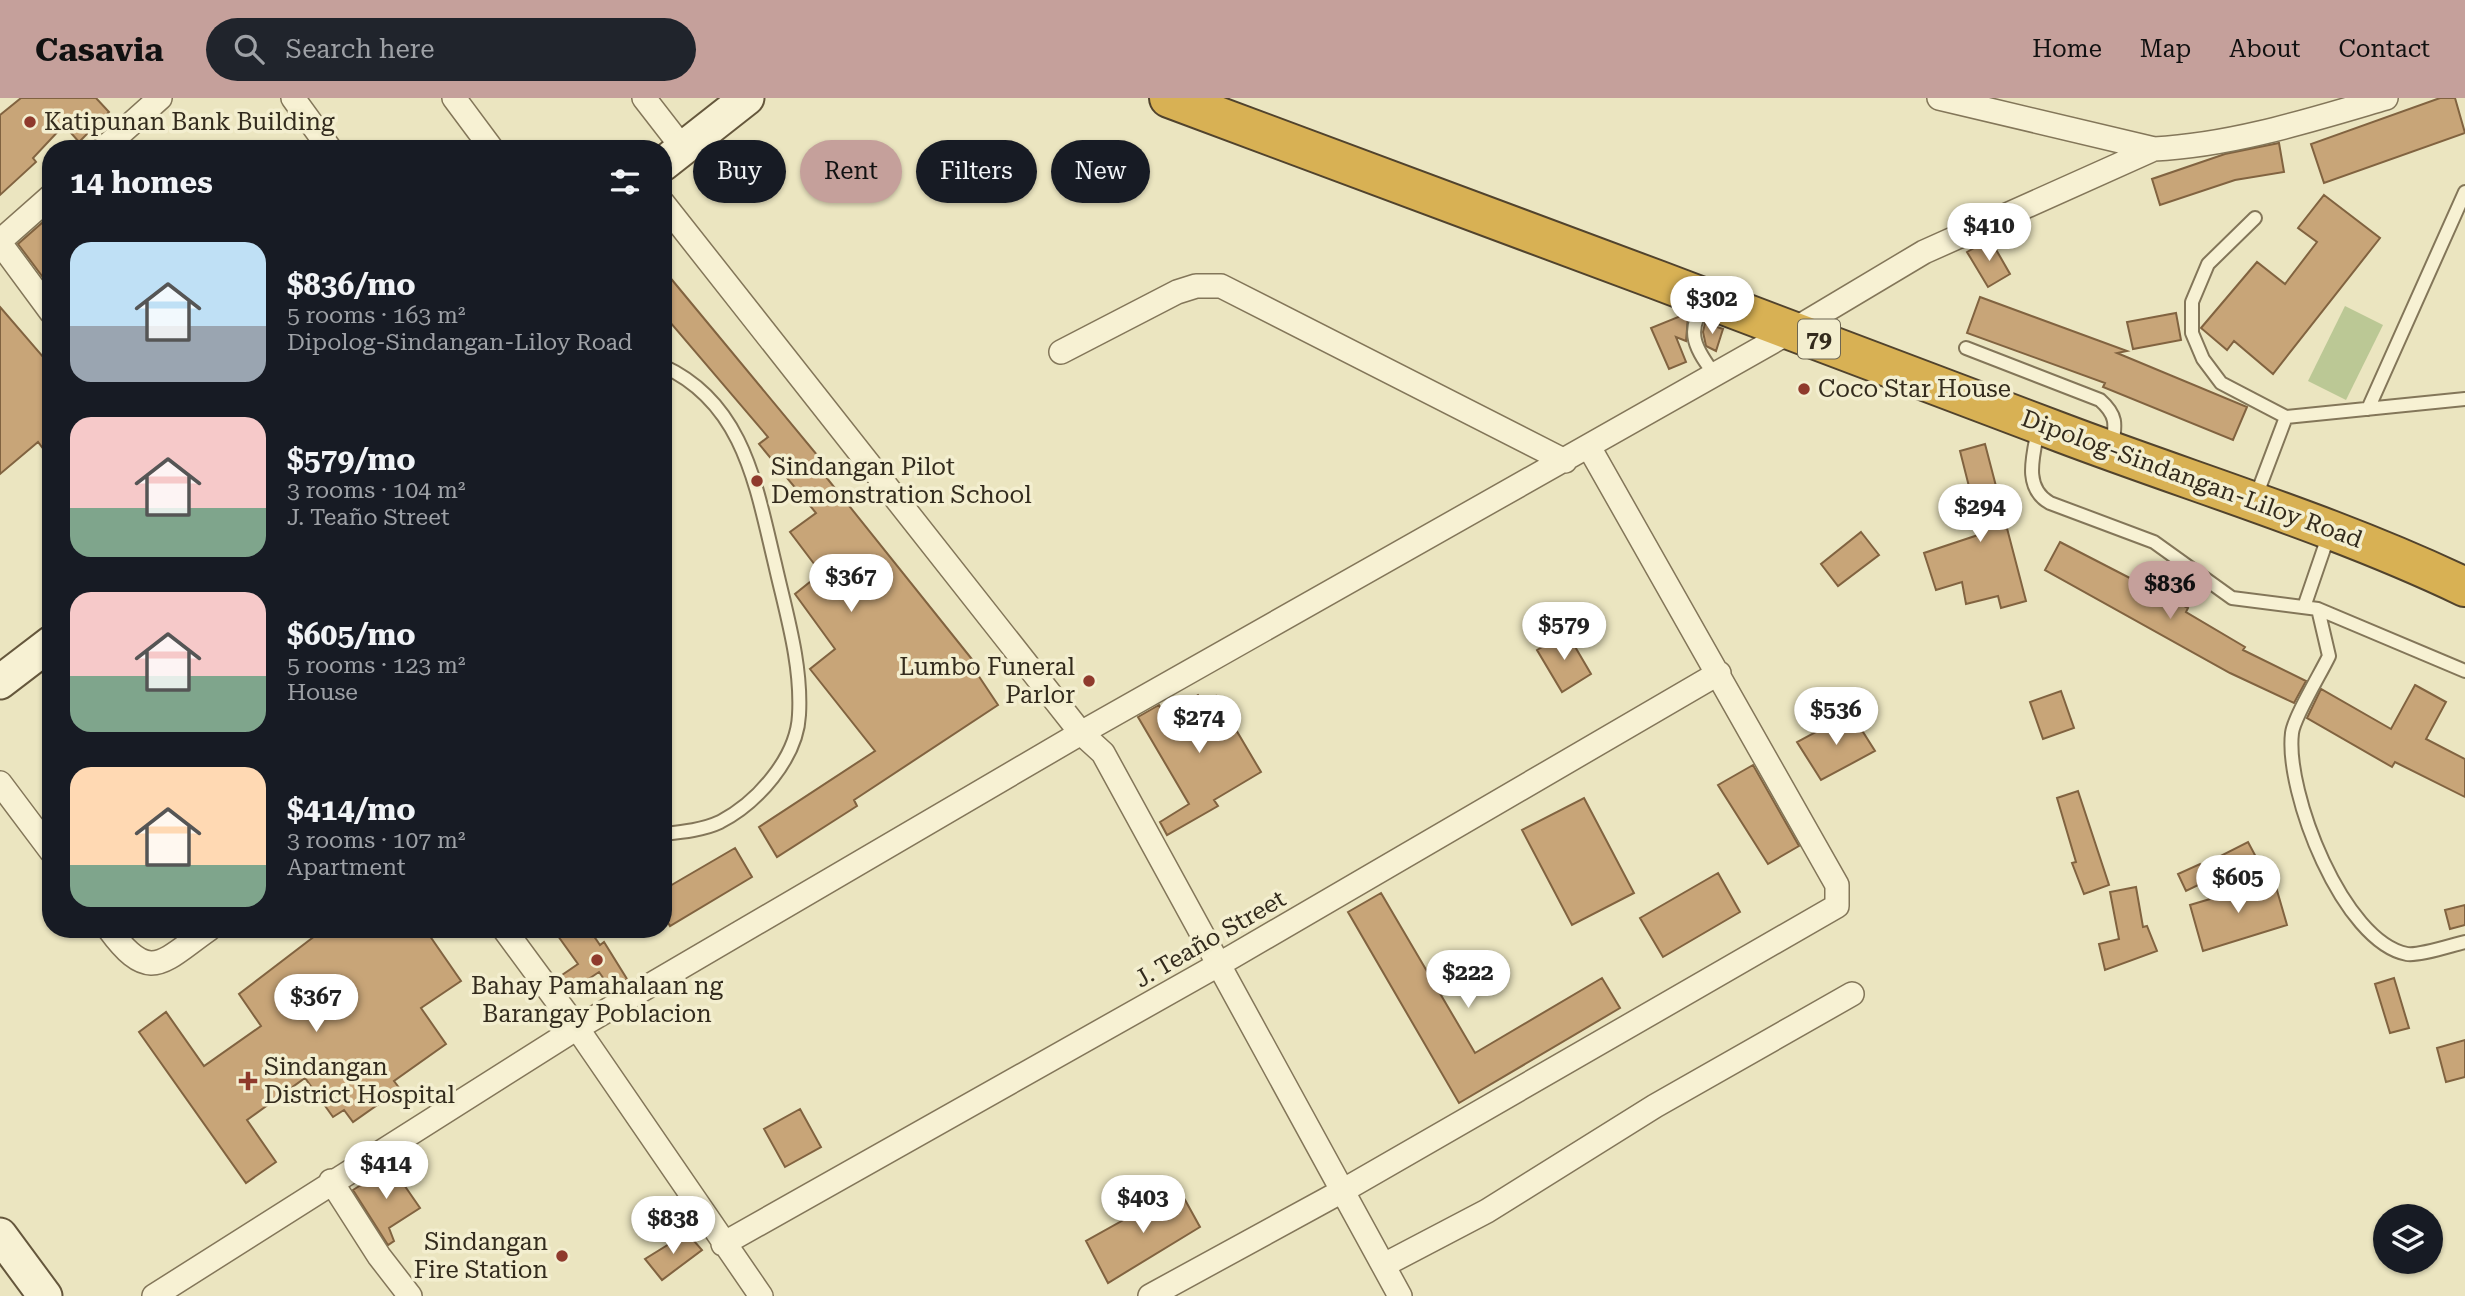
<!DOCTYPE html>
<html lang="en">
<head>
<meta charset="utf-8">
<style>
  :root { --surface:#171b24; --page:#20242c; --text:#f1f3f6; --muted:#9ea1a6; --accent:#c5a09b }
  body { margin:0; font-family:"Roboto Serif",serif; background:var(--page); color:var(--text); height:100vh; display:flex; flex-direction:column; font-size:26px; white-space:nowrap }
  * { box-sizing:border-box; margin:0 }
  p { font-size:23px; color:var(--muted) }
  .icon { flex:none; width:38px; height:38px; fill:none; stroke:currentColor; stroke-width:2; stroke-linecap:round; stroke-linejoin:round }
  .map { position:relative; flex:1; overflow:hidden }
  .drawer { position:absolute; left:42px; top:42px; width:630px; height:798px; display:flex; flex-direction:column; background:var(--surface); border-radius:28px; box-shadow:0 2px 5px #0004 }
  .drawer>* { flex:none }
  .banner { position:absolute; left:693px; top:42px; width:665px; height:63px; display:flex; gap:14px }
  .controls { position:absolute; left:2373px; top:1106px; display:grid; gap:14px }
  .controls a { display:grid; place-items:center; width:70px; height:70px; border-radius:50%; background:var(--surface); box-shadow:0 2px 5px #0004; font-size:35px }
  .price { position:absolute; translate:-50% -60px; padding:0 16px; border-radius:24px; background:#fff; color:#222; font-size:23px; line-height:46px; filter:drop-shadow(0 2px 4px #0008) }
  .price::after { content:''; position:absolute; left:50%; top:42px; width:21px; height:16px; margin-left:-10px; background:inherit; clip-path:polygon(0 0,100% 0,50% 100%) }
  .price.current { background:var(--accent); color:#111 }
  ul { padding:0; list-style:none }
  li { display:flex; align-items:center; gap:21px; height:175px; padding:0 28px }
  li span { display:grid; place-items:center; flex:none; width:196px; height:140px; border-radius:21px; color:#555 }
  li>.icon { margin-inline-start:auto }
  span .icon { width:84px; height:84px; fill:#fffc; stroke-width:1 }
  li b { font-size:30px }
  h2 { display:flex; justify-content:space-between; align-items:center; height:84px; padding:0 28px; font-size:30px }
  .pill { padding:0 24px; border-radius:32px; background:var(--surface); box-shadow:0 2px 5px #0004; font-size:24px; line-height:63px }
  .pill.current { background:var(--accent); color:#111 }
  header { display:flex; align-items:center; gap:42px; box-sizing:border-box; height:98px; padding:0 35px; background:var(--accent); color:#111 }
  header strong { font-size:33px }
  nav { display:flex; gap:38px; margin-inline-start:auto; font-size:24px }
  .search { width:490px; height:63px; background:var(--page); display:flex; align-items:center; gap:18px; box-sizing:border-box; padding:0 24px; border-radius:38px; color:var(--muted); font-size:26px }
  .map>svg:first-child { display:block }
</style>
</head>
<body>
<header>
<strong>Casavia</strong>
<div class="search"><svg class="icon" aria-label="search" viewBox="0 0 24 24"><circle cx="10" cy="10" r="6"/><path d="M15 15l6 6"/></svg>Search here</div>
<nav><a>Home</a><a>Map</a><a>About</a><a>Contact</a></nav>
</header>
<div class="map">
<svg width="2465" height="1198" viewBox="0 0 2465 1198">
  <rect width="100%" height="100%" fill="#ebe5c0"/>
  <path fill="#bbc895" d="M2345 208 2383 227 2346 302 2308 283Z"/>
  <path fill="#c8a578" stroke="#816340" stroke-width="2" d="M21 0H96L109 14 79 44 64 27 33 60 36 64 0 97V17Z
    M2440 0H2455L2465 35 2324 85 2311 46Z
    M2279 45 2284 74 2235 82 2160 107 2152 81 2225 56Z
    M2324 97 2380 140 2273 276 2234 243 2227 252 2201 230 2257 164 2285 186 2317 144 2298 130Z
    M51 117V190L18 146Z
    M1990 141 2010 176 1988 189 1967 154Z
    M663 171 827 369 822 374 975 565 972 568 998 607 854 702 857 708 777 759 759 729 875 653 810 571 835 551 795 496 821 475 790 434 816 415 759 346 768 339 663 216Z
    M1980 199 2127 253 2117 255 2247 309 2233 342 2103 289 2105 285 1967 235Z
    M0 209 51 268V361L38 344 0 376Z
    M2176 215 2181 242 2133 251 2127 224Z
    M1683 217 1688 219 1686 243 1676 239 1686 264 1669 271 1651 230Z
    M1705 225 1723 231 1716 253 1706 248 1703 234Z
    M1985 346 2026 503 2001 510 1998 498 1966 506 1962 484 1936 492 1924 455 1981 436 1960 353Z
    M1861 434 1879 457 1838 488 1821 466Z
    M2060 444 2188 510 2186 514 2245 549 2243 552 2306 583 2294 605 2230 575 2045 472Z
    M1567 535 1591 576 1562 594 1537 552Z
    M2415 587 2446 604 2426 641 2465 661V699L2395 664 2392 669 2307 620 2321 591 2391 631Z
    M2061 593 2074 630 2043 641 2030 604Z
    M1198 597 1205 606 1216 598 1261 674 1214 702 1218 708 1167 737 1160 724 1189 706 1138 619 1159 607 1165 618Z
    M1851 615 1875 653 1821 682 1797 644Z
    M1753 667 1799 748 1768 766 1718 687Z
    M2078 693 2109 787 2084 796 2072 765 2076 764 2057 700Z
    M1584 700 1634 795 1572 827 1522 732Z
    M2248 744 2256 759 2186 793 2178 776 2200 766 2201 768Z
    M735 750 752 779 670 828 663 816V792Z
    M1718 775 1740 814 1663 859 1640 820Z
    M2274 782 2287 827 2203 853 2190 807Z
    M2136 789 2143 829 2147 828 2157 853 2105 872 2099 846 2119 841 2110 794Z
    M1381 795 1475 955 1602 880 1620 910 1459 1005 1348 814Z
    M2465 807V827L2450 831 2445 812Z
    M324 831H425L461 883 421 910 446 946 394 983 400 991 353 1024 344 1012 333 1019 305 980 247 1022 276 1064 246 1085 139 934 166 914 204 968 261 928 239 896Z
    M553 831H589L600 847 604 844 627 881 611 891 599 874 572 892 562 877 578 866Z
    M2394 880 2409 930 2390 935 2375 886Z
    M2465 942V979L2446 984 2437 950Z
    M800 1011 821 1049 785 1069 764 1031Z
    M391 1068 420 1110 389 1130 394 1143 388 1147 353 1092Z
    M1179 1091 1200 1129 1108 1185 1086 1143Z
    M687 1135 702 1152 662 1182 645 1161Z"/>
  <g fill="none" stroke-linecap="round" stroke-linejoin="round">
    <defs>
      <path id="lane" d="M2255 120 2208 166 2192 204V235L2203 261 2221 285 2286 319 2465 301
        M1706 206C1683 233 1697 253 1715 277
        M1966 250 2100 302C2117 317 2116 326 2112 348
        M663 268C744 305 756 388 775 466 786 515 802 566 799 617 797 660 757 705 720 724 703 732 682 734 663 736
        M2368 311 2465 94
        M2038 332C2033 358 2023 390 2050 405L2154 444 2232 500 2318 511 2465 573
        M2255 401 2286 319
        M2304 509 2329 436
        M2318 511 2329 558C2321 575 2294 619 2292 635 2285 694 2343 844 2407 856 2419 858 2452 847 2465 844"/>
      <path id="street" d="M293 0 330 51
        M454 0 492 51
        M644 0 682 49
        M1939 0 2154 51C2233 47 2311 22 2386 0
        M103 51 160 0
        M663 105 1081 635 1103 655 1400 1198
        M0 143 51 98
        M0 145 51 214
        M1061 254 1177 194 1196 188H1221L1565 363
        M0 685 51 753
        M109 831C150 887 162 864 209 831
        M504 831 577 930 761 1198
        M331 1083 379 1158 410 1198
        M723 1146 1218 867 1719 575
        M1384 1167 1487 1113 1655 1008 1852 896
        M154 1198 577 930 1081 635 1795 231 1924 154 2154 51
        M1150 1198 1344 1092 1837 808V787L1589 349"/>
      <path id="secondary" d="M663 66 747 0
        M0 584 51 545
        M0 1137 45 1198"/>
      <path id="highway" d="M1169 0C1467 110 1765 222 2062 335 2197 386 2335 427 2465 489"/>
    </defs>
    <use href="#lane" stroke="#837659" stroke-width="16"/>
    <use href="#street" stroke="#837659" stroke-width="26"/>
    <use href="#secondary" stroke="#65573c" stroke-width="37"/>
    <use href="#highway" stroke="#51432d" stroke-width="42"/>
    <use href="#lane" stroke="#f7f1d3" stroke-width="12"/>
    <use href="#street" stroke="#f7f1d3" stroke-width="23"/>
    <use href="#secondary" stroke="#f7f1d3" stroke-width="33"/>
    <use href="#highway" stroke="#d8b154" stroke-width="38"/>
  </g>
  <g fill="#8f3a2c" stroke="#f3eecf" stroke-width="2.5">
    <circle cx="30" cy="24" r="7"/>
    <circle cx="1804" cy="291" r="7"/>
    <circle cx="757" cy="383" r="7"/>
    <circle cx="1089" cy="583" r="7"/>
    <circle cx="597" cy="862" r="7"/>
    <path d="M244.5 972.5h7v7h7v7h-7v7h-7v-7h-7v-7h7z"/>
    <circle cx="562" cy="1158" r="7"/>
  </g>
  <g text-anchor="middle" dominant-baseline="central" stroke-width="7" stroke-linejoin="round" paint-order="stroke">
    <rect fill="#f3eecf" stroke="#6d6652" stroke-width="2" x="1798" y="221.5" width="42" height="39" rx="5"/>
    <g font-size="23" font-weight="bold" fill="#332b1d">
      <text x="1819" y="241">79</text>
    </g>
    <g font-size="24" fill="#332b1d" stroke="#f3eecf" text-anchor="start">
      <text x="44" y="24">Katipunan Bank Building</text>
      <text x="1818" y="291">Coco Star House</text>
      <text x="771" y="369">Sindangan Pilot<tspan x="771" dy="28">Demonstration School</tspan></text>
      <text x="1075" y="569" text-anchor="end">Lumbo Funeral<tspan x="1075" dy="28">Parlor</tspan></text>
      <text x="597" y="888" text-anchor="middle">Bahay Pamahalaan ng<tspan x="597" dy="28">Barangay Poblacion</tspan></text>
      <text x="264" y="969">Sindangan<tspan x="264" dy="28">District Hospital</tspan></text>
      <text x="548" y="1144" text-anchor="end">Sindangan<tspan x="548" dy="28">Fire Station</tspan></text>
    </g>
    <g font-size="24" fill="#332b1d" stroke="#f3eecf">
      <text transform="translate(2192 381) rotate(20)">Dipolog-Sindangan-Liloy Road</text>
      <text transform="translate(1210 841) rotate(-30)">J. Teaño Street</text>
    </g>
  </g>
</svg>
<div class="controls">
<a><svg class="icon" aria-label="layers" viewBox="0 0 24 24"><path d="M12 4l9 5-9 5-9-5zM3 14l9 5 9-5"/></svg></a>
</div>
<b class="price" style="left:1989px;top:165px">$410</b>
<b class="price" style="left:1712px;top:238px">$302</b>
<b class="price" style="left:1980px;top:446px">$294</b>
<b class="price" style="left:851px;top:516px">$367</b>
<b class="price current" style="left:2170px;top:523px">$836</b>
<b class="price" style="left:1564px;top:564px">$579</b>
<b class="price" style="left:1836px;top:649px">$536</b>
<b class="price" style="left:1199px;top:657px">$274</b>
<b class="price" style="left:2238px;top:817px">$605</b>
<b class="price" style="left:1468px;top:912px">$222</b>
<b class="price" style="left:316px;top:936px">$367</b>
<b class="price" style="left:386px;top:1103px">$414</b>
<b class="price" style="left:1143px;top:1137px">$403</b>
<b class="price" style="left:673px;top:1158px">$838</b>
<div class="banner">
<a class="pill">Buy</a>
<a class="pill current">Rent</a>
<a class="pill">Filters</a>
<a class="pill">New</a>
</div>
<section class="drawer">
<h2>14 homes<svg class="icon" aria-label="filters" viewBox="0 0 24 24"><path d="M4 7h16M4 17h16"/><circle cx="9" cy="7" r="2"/><circle cx="15" cy="17" r="2"/></svg></h2>
<ul>
<li><span style="background:linear-gradient(#bfe0f5 60%,#9aa5b1 0)"><svg class="icon" aria-label="home" viewBox="0 0 24 24"><path d="M3 11l9-7 9 7M6 9v11h12V9"/></svg></span><div><b>$836/mo</b><p>5 rooms · 163 m²</p><p>Dipolog-Sindangan-Liloy Road</p></div></li>
<li><span style="background:linear-gradient(#f6c9c9 65%,#7fa58c 0)"><svg class="icon" aria-label="home" viewBox="0 0 24 24"><path d="M3 11l9-7 9 7M6 9v11h12V9"/></svg></span><div><b>$579/mo</b><p>3 rooms · 104 m²</p><p>J. Teaño Street</p></div></li>
<li><span style="background:linear-gradient(#f6c9c9 60%,#7fa58c 0)"><svg class="icon" aria-label="home" viewBox="0 0 24 24"><path d="M3 11l9-7 9 7M6 9v11h12V9"/></svg></span><div><b>$605/mo</b><p>5 rooms · 123 m²</p><p>House</p></div></li>
<li><span style="background:linear-gradient(#ffd9b3 70%,#7fa58c 0)"><svg class="icon" aria-label="home" viewBox="0 0 24 24"><path d="M3 11l9-7 9 7M6 9v11h12V9"/></svg></span><div><b>$414/mo</b><p>3 rooms · 107 m²</p><p>Apartment</p></div></li>
</ul>
</section>
</div>
</body>
</html>
